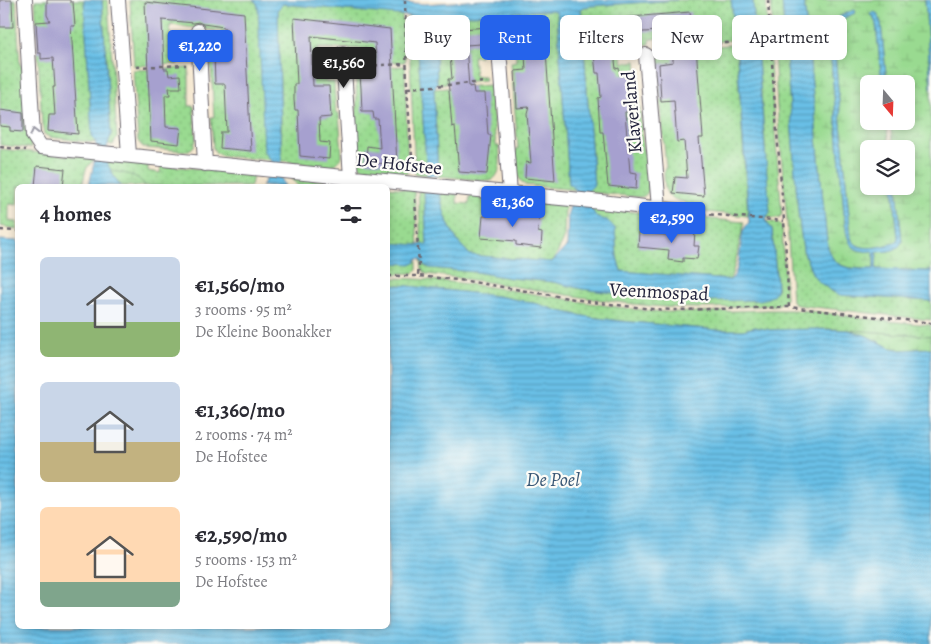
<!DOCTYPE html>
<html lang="en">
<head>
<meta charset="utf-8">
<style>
  :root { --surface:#fff; --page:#f2f2f3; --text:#2b2b33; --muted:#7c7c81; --accent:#2563eb }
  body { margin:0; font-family:Alegreya,serif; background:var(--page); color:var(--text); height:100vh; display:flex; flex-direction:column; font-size:19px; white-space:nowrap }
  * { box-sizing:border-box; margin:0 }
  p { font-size:16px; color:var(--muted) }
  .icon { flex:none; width:28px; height:28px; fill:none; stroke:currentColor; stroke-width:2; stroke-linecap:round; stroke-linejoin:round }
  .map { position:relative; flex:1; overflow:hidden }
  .side { position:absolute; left:15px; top:184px; width:375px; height:445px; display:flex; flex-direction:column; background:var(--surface); border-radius:8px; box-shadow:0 2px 8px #0003 }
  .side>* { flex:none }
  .banner { position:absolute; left:405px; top:15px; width:450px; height:45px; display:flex; gap:10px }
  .needle { width:32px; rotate:161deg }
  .buttons { position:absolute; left:860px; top:75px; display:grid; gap:10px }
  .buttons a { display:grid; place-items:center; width:55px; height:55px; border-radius:8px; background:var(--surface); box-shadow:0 2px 8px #0003; font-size:25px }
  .price { position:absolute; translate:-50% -42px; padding:0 11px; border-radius:5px; background:var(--accent); color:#fff; font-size:16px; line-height:32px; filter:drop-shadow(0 1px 2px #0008) }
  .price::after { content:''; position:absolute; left:50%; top:30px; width:15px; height:11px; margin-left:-8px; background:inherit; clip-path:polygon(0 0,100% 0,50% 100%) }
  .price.current { background:#222; color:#fff }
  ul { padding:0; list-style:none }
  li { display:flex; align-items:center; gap:15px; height:125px; padding:0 25px }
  li span { display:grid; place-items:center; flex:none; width:140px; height:100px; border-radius:8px; color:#555 }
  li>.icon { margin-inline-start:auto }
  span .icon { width:60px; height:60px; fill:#fffc; stroke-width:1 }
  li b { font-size:21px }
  h2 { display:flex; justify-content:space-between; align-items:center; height:60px; padding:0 25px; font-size:21px }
  .pill { padding:0 18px; border-radius:8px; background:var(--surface); box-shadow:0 2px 8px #0003; font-size:18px; line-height:45px }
  .pill.current { background:var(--accent); color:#fff }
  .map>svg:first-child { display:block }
</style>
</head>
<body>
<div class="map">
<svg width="931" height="644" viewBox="0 0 931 644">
  <defs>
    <pattern id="green-dots" width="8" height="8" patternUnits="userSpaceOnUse" patternTransform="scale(1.25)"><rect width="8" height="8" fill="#99da90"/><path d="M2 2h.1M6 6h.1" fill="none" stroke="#84bb7d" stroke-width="1.8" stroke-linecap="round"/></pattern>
    <pattern id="wetland-marsh" width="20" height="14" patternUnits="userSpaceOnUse" patternTransform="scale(1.25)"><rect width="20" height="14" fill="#99da90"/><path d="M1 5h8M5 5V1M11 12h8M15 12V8" fill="none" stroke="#84bb7d"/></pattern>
    <pattern id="water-rules" width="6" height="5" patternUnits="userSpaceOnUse" patternTransform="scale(1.25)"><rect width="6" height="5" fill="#69bfe6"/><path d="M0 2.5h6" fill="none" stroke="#569bbc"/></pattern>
  </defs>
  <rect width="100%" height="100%" fill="#fdfcf7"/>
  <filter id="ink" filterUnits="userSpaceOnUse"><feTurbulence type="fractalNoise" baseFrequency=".02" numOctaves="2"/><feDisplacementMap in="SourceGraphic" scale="10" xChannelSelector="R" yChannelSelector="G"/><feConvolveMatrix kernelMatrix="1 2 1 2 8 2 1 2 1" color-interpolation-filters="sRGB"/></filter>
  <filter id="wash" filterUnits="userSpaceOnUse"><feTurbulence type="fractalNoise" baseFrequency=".0096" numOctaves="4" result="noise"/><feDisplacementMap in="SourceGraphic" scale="20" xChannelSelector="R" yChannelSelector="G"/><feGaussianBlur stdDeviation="1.12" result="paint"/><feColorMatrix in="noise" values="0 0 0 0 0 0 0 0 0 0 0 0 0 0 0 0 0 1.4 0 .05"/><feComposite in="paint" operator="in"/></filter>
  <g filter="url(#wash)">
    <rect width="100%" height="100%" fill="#f5e7cf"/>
    <path fill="url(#green-dots)" stroke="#5e7e66" d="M0 0H16L20 65 22 66 31 148 0 145Z
      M35 0H84L92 135 96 143 49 137 44 134 42 125Z
      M102 0H108L117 138 113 145 108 144 111 135Z
      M130 0H253L256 2 258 6 271 160 222 156 216 153 213 148 211 117H214L210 46H222V31L170 25 171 51H177L178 64 134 66Z
      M677 0H731L736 40 712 42V48L665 50 664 38 650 39V44L641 45 640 40 629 41V45L621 47 623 63 636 61 643 150H646C647 158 652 185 648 191 646 196 643 197 638 197L587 192 594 185 581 9 584 7 590 6Z
      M753 0H766L768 34 764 38 752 39 755 34Z
      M771 0H782L798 212 803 250 812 273 823 285 838 295 931 301V320L797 305 792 301 787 221 777 107Z
      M283 4 402 15 405 62 369 63 368 49 318 48 320 71H325V82H334L336 113H339L342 156C338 163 335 166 327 166L282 161 278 9Z
      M553 10H555L557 14 569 183 576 190 525 185C514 176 516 162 516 149H518L511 62 516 61 515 48 505 49V55L494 56V49L480 50V56H473L475 76H484L485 80 437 84 435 19 438 17Z
      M408 16 414 18 416 24 427 175 415 174Z
      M752 43H765L769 46 773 107 782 214 779 218H766L765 143 757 47Z
      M736 44 748 216 685 210V202C662 198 665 189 664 169L666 168 657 57 716 53V46Z
      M405 66 408 173 365 170C359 167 358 165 357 158L356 68Z
      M189 68V106H194L196 140 194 146 192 148 187 151 146 148 142 146 138 141 133 70Z
      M490 85 496 146H499C500 158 503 175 490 181L438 176 434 89Z
      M0 149 95 158 86 169 82 186H18L17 205 9 204V221L17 222V229L0 226Z
      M106 159 148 164V171L160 173 161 165 253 174 251 186H145L129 175 113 171 108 168Z
      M292 179H308L376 186H298Z
      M388 187 414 190 418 245 388 243Z
      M418 191H424L427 245H421Z
      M440 193 457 194V203L469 204 470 196 565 205 564 236 558 252 552 262 470 255C466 250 460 245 457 240 448 226 442 209 440 193Z
      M591 208 744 222 735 264 730 280 621 271 617 257 615 228 607 220 597 218Z
      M766 221 779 223 782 227 786 298 783 302 777 305C736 307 693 310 652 306 576 299 501 282 426 274L422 269 421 259 425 266 430 268 475 272 511 278 553 282 582 289 677 301 759 300 777 290V286L772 229Z
      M417 259V270L414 273 388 274V263L415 262Z
      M388 278C476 279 563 302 651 311 696 315 742 309 788 310 813 310 838 315 863 318 886 321 908 323 931 325V336L835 329 770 330 755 327 743 330H717L621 321 589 317 559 311 538 304 498 296 400 285 388 286Z"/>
    <path fill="url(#wetland-marsh)" stroke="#5e7e66" d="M804 0H925L931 89V271L876 269 877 252C887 251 897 252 902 242L897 186H906V149H893L890 121H906V84H887L881 23 873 16 876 24 882 84H869V121H886L889 149H869V186H893L898 238 895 243C882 246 858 254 851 238L833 30C837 20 846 17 855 13L854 10 831 25 829 37 844 214 848 238 864 251H872L874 253V269C858 268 837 271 830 253 827 247 827 239 826 232Z
      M108 168C121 175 137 172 145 186H121Z
      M848 330 931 336V348L902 350 891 348 865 335Z"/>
    <path fill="url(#water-rules)" stroke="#467090" d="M84 0H102L111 135C102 157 107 168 121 186H89L95 158 96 143 92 136Z
      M253 0H377L425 4 482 0H677L590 6 584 7 581 9 594 185 587 192 591 208 597 218 607 220 615 228 617 257 621 271 730 280C740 274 740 244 743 232 744 228 747 225 749 222L736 40 731 0H753L755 34 752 38V43L757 47 770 212 766 218V222L772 229 777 286C776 296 768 299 759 300L677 301 582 289 553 282 511 278 475 272 430 268 425 266 421 259H417L415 263 412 264 388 263V243L418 245 427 244 424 191 440 193C442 209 448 226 457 240 460 245 466 250 470 255L552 262 567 246 568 213 570 206 576 190 569 184 557 12 553 10 438 17 435 19 437 84 434 89 438 176 427 175 416 24 414 18 408 16 283 4 278 9 282 180 285 186H262L268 176 271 160 264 152 258 6 256 2Z
      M782 0H804L826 232C827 239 827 247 830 253 837 271 858 269 874 269V253L872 251C869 251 866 252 864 251 845 250 846 228 844 214L829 37C829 21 840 15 854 10L856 11 855 13C846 17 837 20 833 30L851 238C858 254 882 246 895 243L898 238 893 186H897L902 242C897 252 887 251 877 252L876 269 931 271V301L838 295 823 285 817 280 812 273 803 250 798 212Z
      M925 0H931V89Z
      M872 12 877 13 881 23 887 84H882L876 24 873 16 870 15Z
      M0 240 18 241V626H388V286L400 285 498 296 538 304 559 311 589 317 621 321 717 330H743L755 327 770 330 813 329 848 330 865 335 891 348 902 350 931 348V644H0Z"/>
    <g id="blocks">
      <path fill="#a6a0cf" d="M0 0H12L13 27H0Z
        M47 0H70V2H73L75 26H71L78 134 48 131 49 115H55L53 87H55L53 58 41 59V53H38L36 22 50 21 47 15Z
        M145 2 244 13 251 151 220 148 221 132H227L225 84H215L214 53 226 52 224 27 203 24 198 22 194 23 162 20 164 69H168L169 76 180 75 181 88H169L170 95H165L166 127 181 128 179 144 151 141Z
        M690 12 691 22H694L702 123 703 138H699L704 196 673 193 675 177 687 178 684 141 677 142 674 100 661 101 659 64 673 62V56L678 55 676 30 612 34 616 69 619 68 620 75 632 74 635 111 625 112 630 172 637 173 636 189 608 186 603 132H600L598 98 601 97 599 73H596L594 54H598L595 20Z
        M294 18 390 29 397 165 366 162 367 146 380 148 378 119H374L373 112H362L361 88 360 75H372L371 68H376L375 43 311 36 313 86H329L331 117 319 118 320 142 330 143 329 159 300 156 298 110H295L294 100V84H297Z
        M544 23 555 181 525 178 526 162 531 163 527 114 529 107 517 108 515 71 526 70 524 41 466 45 469 87 473 86 474 93H485L488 135H491L487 174 459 172 455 126 452 127 448 79H452L448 30Z
        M0 110 23 113V132L10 131V127L0 126Z
        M37 166 65 169 63 186H35Z
        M488 210 539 215 538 232 542 233 541 248 516 245V241L481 238 483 216H488Z
        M668 228 695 232 694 246H699L697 259 683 258V262L668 260 669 250 638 247 639 232 667 235Z"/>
    </g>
  </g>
  <g filter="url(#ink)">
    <use href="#blocks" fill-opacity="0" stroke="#6c676f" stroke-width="1"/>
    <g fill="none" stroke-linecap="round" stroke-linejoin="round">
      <defs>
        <path id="street" d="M25 0 33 135 41 147 415 184 592 201 680 211
          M118 0 129 155
          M198 31 205 164
          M343 53 351 178
          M646 55 659 208
          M500 62 510 193"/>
      </defs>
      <use href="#street" stroke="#6c676f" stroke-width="16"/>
      <path stroke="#6c676f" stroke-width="2.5" stroke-dasharray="4 4" stroke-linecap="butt" d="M405 0 407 88 413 171
        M768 0 775 107 784 221 789 307
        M659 54 714 50V44L771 39
        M358 66 406 64
        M136 67 186 65
        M407 88 487 82
        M0 147 26 150
        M415 199 419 266 418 275
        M694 213 784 221
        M0 230 18 231
        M388 276H418L467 281 592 302 652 309 676 310 789 307 931 323"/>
      <use href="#street" stroke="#fff" stroke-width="14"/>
    </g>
    <defs><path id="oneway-chevron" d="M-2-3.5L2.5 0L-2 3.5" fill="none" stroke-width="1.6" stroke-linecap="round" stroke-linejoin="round" transform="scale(1.25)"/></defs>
    <use stroke="#9c9ca7" href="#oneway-chevron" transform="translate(34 132) rotate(-104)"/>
  </g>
  <g text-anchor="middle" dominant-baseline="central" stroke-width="4.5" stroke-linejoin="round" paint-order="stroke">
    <g font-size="19" fill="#22223b" stroke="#fdfcf7">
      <text transform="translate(632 112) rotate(-95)">Klaverland</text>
      <text transform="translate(399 164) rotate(6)">De Hofstee</text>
      <text transform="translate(659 292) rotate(3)">Veenmospad</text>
    </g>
    <g font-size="20" font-style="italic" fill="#3b5977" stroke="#fdfcf7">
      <text x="553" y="479">De Poel</text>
    </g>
  </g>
</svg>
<div class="buttons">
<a><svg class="needle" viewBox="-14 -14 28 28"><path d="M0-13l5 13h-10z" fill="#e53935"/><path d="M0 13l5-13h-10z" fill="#7c7c81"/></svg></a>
<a><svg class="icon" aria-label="layers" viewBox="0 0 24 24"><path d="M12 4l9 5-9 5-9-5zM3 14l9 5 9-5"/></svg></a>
</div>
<b class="price" style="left:200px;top:72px">€1,220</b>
<b class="price current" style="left:344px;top:89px">€1,560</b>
<b class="price" style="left:513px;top:228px">€1,360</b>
<b class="price" style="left:672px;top:244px">€2,590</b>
<div class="banner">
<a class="pill">Buy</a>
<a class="pill current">Rent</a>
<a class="pill">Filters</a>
<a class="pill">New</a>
<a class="pill">Apartment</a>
</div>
<section class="side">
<h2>4 homes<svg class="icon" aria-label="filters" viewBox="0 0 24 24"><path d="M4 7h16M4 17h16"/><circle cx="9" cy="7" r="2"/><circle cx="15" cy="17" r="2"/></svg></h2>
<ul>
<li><span style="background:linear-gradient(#c9d6e8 65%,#8fb573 0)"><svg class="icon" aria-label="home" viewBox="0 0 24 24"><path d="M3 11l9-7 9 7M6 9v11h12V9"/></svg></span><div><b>€1,560/mo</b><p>3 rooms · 95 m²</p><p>De Kleine Boonakker</p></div></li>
<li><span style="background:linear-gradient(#c9d6e8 60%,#c2b280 0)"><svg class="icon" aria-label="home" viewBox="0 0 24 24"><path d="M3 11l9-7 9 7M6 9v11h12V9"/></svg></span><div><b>€1,360/mo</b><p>2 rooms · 74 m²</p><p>De Hofstee</p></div></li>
<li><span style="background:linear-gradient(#ffd9b3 75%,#7fa58c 0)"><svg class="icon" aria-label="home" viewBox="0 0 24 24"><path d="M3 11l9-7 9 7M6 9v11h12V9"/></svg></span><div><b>€2,590/mo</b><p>5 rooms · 153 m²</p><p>De Hofstee</p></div></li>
</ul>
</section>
</div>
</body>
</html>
